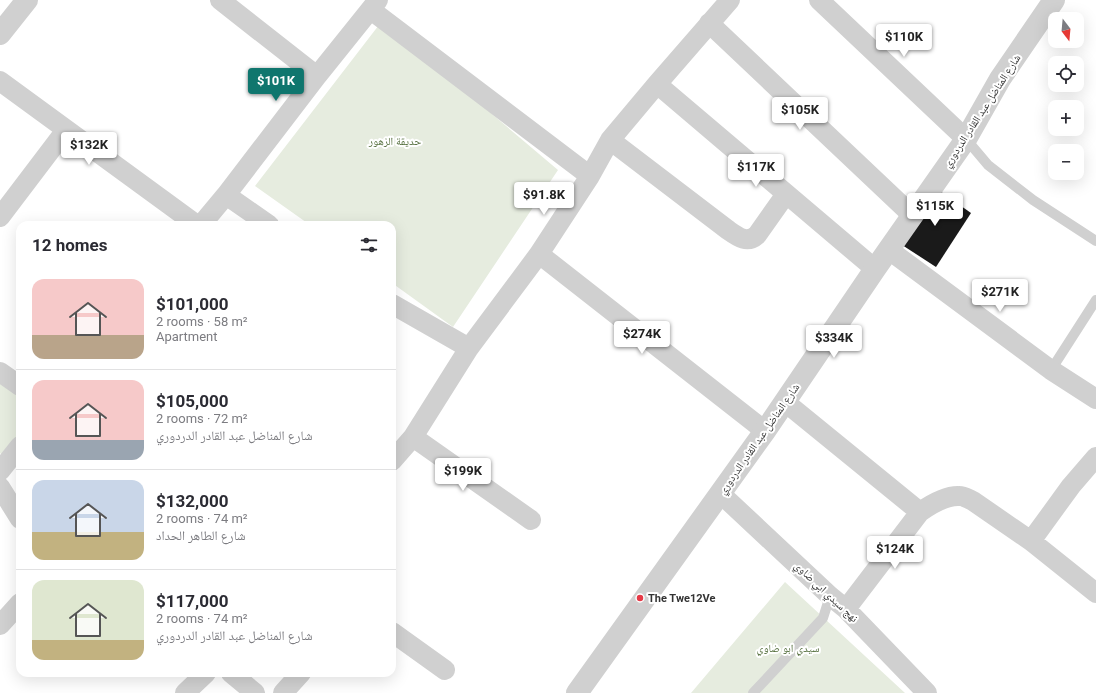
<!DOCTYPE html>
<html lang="en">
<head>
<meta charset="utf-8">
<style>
  :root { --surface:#fff; --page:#f7f7f7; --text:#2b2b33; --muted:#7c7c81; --line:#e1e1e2; --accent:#0f766e }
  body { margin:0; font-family:Roboto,"Noto Naskh Arabic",sans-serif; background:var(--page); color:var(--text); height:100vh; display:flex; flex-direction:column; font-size:15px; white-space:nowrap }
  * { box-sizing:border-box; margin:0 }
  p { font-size:13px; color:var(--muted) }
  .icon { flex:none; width:22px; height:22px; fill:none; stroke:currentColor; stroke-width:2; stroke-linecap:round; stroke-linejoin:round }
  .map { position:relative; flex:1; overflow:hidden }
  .drawer { position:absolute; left:16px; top:221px; width:380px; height:456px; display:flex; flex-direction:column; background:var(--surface); border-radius:12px; box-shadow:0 4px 16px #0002 }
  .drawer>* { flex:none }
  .needle { width:26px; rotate:164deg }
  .controls { position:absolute; left:1048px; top:12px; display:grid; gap:8px }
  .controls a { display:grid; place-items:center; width:36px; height:36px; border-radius:8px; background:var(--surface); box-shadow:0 4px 16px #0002; font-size:20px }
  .price { position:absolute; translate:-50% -34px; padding:0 9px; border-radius:4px; background:#fff; color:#222; font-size:13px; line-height:26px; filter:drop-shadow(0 1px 2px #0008) }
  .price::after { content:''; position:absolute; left:50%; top:24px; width:12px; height:9px; margin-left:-6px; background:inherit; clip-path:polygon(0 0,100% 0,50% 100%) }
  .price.current { background:var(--accent); color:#fff }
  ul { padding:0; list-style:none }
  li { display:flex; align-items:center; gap:12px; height:100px; padding:0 16px }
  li+li { border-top:1px solid var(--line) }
  li span { display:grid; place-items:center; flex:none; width:112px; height:80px; border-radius:12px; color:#555 }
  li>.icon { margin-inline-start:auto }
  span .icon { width:48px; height:48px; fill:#fffc; stroke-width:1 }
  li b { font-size:17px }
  h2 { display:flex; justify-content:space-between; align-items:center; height:48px; padding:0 16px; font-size:17px }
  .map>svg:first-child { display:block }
</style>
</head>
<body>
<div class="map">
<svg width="1096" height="693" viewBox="0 0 1096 693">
  <rect width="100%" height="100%" fill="#fff"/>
  <path fill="#e6ecdf" d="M382 21 558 170 453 327 392 283V225H310L255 186Z
    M0 376 20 391V440L5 458 0 453Z
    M785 582 905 693H691Z"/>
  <path fill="#1a1a1a" d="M934 187 971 213 936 267 899 243Z"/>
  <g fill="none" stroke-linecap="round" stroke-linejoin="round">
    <path stroke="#d0d0d0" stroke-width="10" d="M966 139 988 165 1033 200 1096 241
      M1051 370 1096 300
      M753 693 823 618 830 596"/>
    <path stroke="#d0d0d0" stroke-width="20" d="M220 0 317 76
      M819 0 966 139
      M371 10 590 176
      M709 23 913 216
      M0 81 197 225
      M657 84 875 269
      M610 140 728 230C738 237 747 244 757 235L786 194
      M226 195 269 225
      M0 217 66 130
      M201 225 226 195 317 76 378 0
      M889 250 1051 370 1096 399
      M539 254 765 431
      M392 304 469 348
      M0 372 20 386
      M785 402 920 512C930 505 944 496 958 496 963 495 968 499 973 501L1031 541 1096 593
      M413 437 531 520
      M392 461 413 437 469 348 539 254 590 176 610 140 657 84 730 0
      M0 471 20 446
      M0 487 20 519
      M721 494 830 596 846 609 927 693
      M1031 541 1071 486 1096 457
      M846 609 920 512
      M0 625 20 603
      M392 632 445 670
      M231 673 255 693
      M185 693 206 673
      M283 693 301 673"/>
    <path stroke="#d0d0d0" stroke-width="22" d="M0 34 27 0
      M577 693 765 431 875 269 966 139 1000 79 1054 0"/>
  </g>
  <circle fill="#e63946" stroke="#fff" stroke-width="1.5" cx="640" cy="598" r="4"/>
  <g text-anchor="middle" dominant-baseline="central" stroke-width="4" stroke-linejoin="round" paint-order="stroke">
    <g font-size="11" fill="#333" stroke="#fff">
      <text transform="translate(982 111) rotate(-57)">شارع المناضل عبد القادر الدردوري</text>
      <text transform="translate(759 439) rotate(-55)">شارع المناضل عبد القادر الدردوري</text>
      <text transform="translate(826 592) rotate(43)">نهج سيدي ابي ضاوي</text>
    </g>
    <g font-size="11" fill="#56703f" stroke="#fff">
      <text x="395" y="141">حديقة الزهور</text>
      <text x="788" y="648">سيدي ابو ضاوي</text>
    </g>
    <g font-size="11" font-weight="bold" fill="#333" stroke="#fff" text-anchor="start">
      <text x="648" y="598">The Twe12Ve</text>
    </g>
  </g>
</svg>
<div class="controls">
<a><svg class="needle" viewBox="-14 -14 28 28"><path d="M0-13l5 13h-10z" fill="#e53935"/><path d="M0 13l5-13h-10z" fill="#7c7c81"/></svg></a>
<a><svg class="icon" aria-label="locate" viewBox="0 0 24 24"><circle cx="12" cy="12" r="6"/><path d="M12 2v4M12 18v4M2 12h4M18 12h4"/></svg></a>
<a>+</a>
<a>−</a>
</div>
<b class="price" style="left:904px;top:58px">$110K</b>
<b class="price current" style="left:276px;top:102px">$101K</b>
<b class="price" style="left:800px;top:131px">$105K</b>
<b class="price" style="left:89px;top:166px">$132K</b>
<b class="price" style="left:756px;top:188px">$117K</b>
<b class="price" style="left:544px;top:216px">$91.8K</b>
<b class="price" style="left:935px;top:227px">$115K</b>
<b class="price" style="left:1000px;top:313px">$271K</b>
<b class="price" style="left:642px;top:355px">$274K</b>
<b class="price" style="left:834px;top:359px">$334K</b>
<b class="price" style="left:463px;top:492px">$199K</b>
<b class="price" style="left:895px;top:570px">$124K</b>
<section class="drawer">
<h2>12 homes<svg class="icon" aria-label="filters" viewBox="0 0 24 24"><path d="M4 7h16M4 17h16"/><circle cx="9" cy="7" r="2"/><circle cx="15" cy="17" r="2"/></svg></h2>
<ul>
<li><span style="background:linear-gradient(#f6c9c9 70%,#b9a48a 0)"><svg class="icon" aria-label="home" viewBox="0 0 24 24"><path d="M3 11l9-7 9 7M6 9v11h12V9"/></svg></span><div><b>$101,000</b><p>2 rooms · 58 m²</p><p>Apartment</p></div></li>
<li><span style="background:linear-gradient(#f6c9c9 75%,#9aa5b1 0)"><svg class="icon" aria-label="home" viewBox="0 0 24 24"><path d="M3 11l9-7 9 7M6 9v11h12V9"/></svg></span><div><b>$105,000</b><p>2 rooms · 72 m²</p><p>شارع المناضل عبد القادر الدردوري</p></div></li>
<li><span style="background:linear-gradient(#c9d6e8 65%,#c2b280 0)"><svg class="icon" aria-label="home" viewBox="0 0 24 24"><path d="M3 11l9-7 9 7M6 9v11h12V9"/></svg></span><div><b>$132,000</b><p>2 rooms · 74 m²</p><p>شارع الطاهر الحداد</p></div></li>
<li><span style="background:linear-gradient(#dfe7d0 75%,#c2b280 0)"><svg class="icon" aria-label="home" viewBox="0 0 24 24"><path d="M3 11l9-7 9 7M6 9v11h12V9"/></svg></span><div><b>$117,000</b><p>2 rooms · 74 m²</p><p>شارع المناضل عبد القادر الدردوري</p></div></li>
</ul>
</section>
</div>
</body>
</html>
